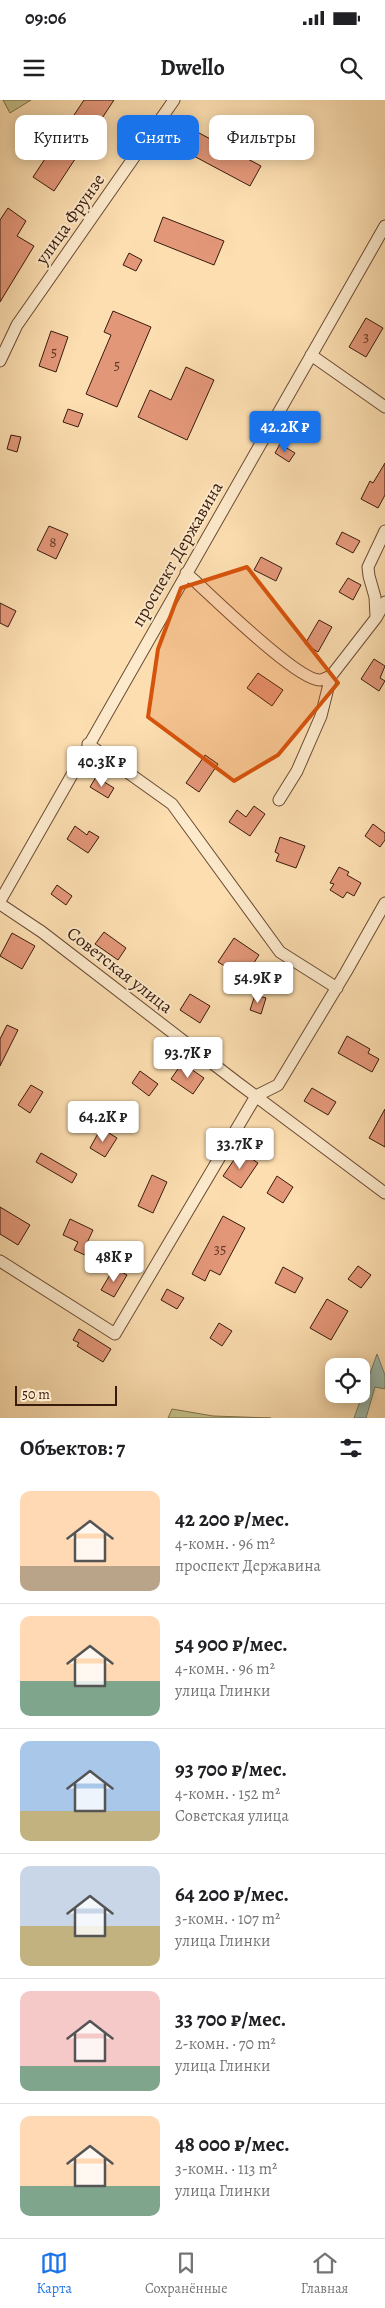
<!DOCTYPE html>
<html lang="ru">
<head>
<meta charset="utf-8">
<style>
  :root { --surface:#fff; --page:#f2f2f2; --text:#202124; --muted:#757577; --line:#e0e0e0; --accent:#1a73e8 }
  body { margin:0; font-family:Alegreya,serif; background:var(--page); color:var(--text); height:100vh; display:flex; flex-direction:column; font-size:19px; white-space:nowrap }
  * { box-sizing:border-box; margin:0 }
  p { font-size:16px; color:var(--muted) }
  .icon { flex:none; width:28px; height:28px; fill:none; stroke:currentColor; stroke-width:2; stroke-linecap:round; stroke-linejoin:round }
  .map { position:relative; height:1318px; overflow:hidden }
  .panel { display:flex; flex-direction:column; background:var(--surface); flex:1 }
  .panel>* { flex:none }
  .top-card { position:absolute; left:15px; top:15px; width:355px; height:45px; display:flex; gap:10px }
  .tools { position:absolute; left:325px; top:1258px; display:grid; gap:10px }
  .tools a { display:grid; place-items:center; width:45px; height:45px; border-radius:10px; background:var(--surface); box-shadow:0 2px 12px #0003; font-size:25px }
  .scale { position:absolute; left:15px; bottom:12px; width:102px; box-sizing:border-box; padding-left:5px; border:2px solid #391b0c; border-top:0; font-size:14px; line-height:18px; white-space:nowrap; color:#391b0c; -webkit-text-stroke:4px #fdeacc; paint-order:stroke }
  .price { position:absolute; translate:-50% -42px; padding:0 11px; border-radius:5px; background:#fff; color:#222; font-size:16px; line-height:32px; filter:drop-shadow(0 1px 2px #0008) }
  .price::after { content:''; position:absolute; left:50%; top:30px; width:15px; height:11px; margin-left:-8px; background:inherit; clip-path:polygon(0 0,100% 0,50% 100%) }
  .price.on { background:var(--accent); color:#fff }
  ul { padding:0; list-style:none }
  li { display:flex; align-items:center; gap:15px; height:125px; padding:0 20px }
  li+li { border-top:1px solid var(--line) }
  li span { display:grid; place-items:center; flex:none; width:140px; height:100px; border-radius:10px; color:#555 }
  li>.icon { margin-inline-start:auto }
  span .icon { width:60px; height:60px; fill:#fffc; stroke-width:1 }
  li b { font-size:21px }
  h2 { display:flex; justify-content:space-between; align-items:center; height:60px; padding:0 20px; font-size:21px }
  .chip { padding:0 18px; border-radius:10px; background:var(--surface); box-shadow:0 2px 12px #0003; font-size:18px; line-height:45px }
  .chip.on { background:var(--accent); color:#fff }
  .status { display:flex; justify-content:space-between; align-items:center; height:35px; padding:0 25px; background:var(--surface); direction:ltr }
  .status svg { height:14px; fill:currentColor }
  header { display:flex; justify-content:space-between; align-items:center; height:65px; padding:0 20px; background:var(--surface); font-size:22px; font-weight:600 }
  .tab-bar { display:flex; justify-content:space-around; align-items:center; height:70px; border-top:1px solid var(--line); background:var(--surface); font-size:14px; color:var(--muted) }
  .tab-bar a { display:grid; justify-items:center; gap:2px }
  .tab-bar .on { color:var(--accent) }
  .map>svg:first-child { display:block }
</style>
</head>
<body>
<div class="status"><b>09:06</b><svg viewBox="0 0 49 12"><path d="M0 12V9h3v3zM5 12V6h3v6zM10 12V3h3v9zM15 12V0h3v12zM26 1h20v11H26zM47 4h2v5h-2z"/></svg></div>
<header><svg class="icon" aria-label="menu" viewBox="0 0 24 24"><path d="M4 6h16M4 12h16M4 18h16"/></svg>Dwello<svg class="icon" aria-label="search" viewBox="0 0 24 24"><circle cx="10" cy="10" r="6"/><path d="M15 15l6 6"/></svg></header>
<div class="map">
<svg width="385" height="1318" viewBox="0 0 385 1318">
  <rect width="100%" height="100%" fill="#fcdeb0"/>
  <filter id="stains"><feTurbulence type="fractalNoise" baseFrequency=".004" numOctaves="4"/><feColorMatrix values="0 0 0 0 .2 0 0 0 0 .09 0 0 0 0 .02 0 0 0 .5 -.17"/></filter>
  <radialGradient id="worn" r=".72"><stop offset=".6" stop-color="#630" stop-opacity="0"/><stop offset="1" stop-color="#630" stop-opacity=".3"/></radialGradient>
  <path fill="#c3c088" stroke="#7e6e4a" d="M3 0H31L10 13Z
    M172 1309 213 1316 271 1318H168Z"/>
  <path fill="#9fbcad" stroke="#767c6d" d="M377 1254 385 1275V1289L375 1287 366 1318H354Z"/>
  <path fill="#e39779" stroke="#391b0c" d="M84 0H114L54 91 33 77Z
    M186 26 261 66 250 86 175 46Z
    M8 108 26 121 17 136 34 146 0 202V120Z
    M163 117 224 141 214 165 154 141Z
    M129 153 142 160 136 171 123 165Z
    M113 211 151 227 117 307 86 294 111 235 104 232Z
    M366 218 383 228 366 257 349 247Z
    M51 231 68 237 56 272 39 266Z
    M186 267 214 280 187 340 138 317 150 290 171 300Z
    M68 309 83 314 78 327 63 322Z
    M11 335 21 337 17 352 7 349Z
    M280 344 295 353 289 362 275 353Z
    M385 363V395L378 408 361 399 370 381 373 383Z
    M49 426 68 434 56 459 37 450Z
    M342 432 360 441 353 453 336 444Z
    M261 457 282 468 276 481 254 470Z
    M348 478 361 485 353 500 339 492Z
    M0 503 16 511 8 527 0 523Z
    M319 520 332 527 318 552 305 544Z
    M374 559 385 566 380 578 385 581 379 591 361 579Z
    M258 573 283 590 272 606 247 588Z
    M205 655 218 664 199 692 186 683Z
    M96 677 114 688 108 698 90 687Z
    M254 706 265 714 250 736 229 722 237 710 246 717Z
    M373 724 385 733V740L380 747 365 736Z
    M75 726 87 735 89 731 99 737 88 753 67 739Z
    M280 737 305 746 296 768 276 761 279 754 275 752Z
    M339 767 349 772 347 775 361 783 354 796 347 792 343 798 330 790 334 784 330 783Z
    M57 785 72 796 66 805 51 794Z
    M104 832 126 848 118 860 95 844Z
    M12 833 35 846 22 869 0 856Z
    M234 838 259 855 244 878 218 862Z
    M190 894 210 906 200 923 180 910Z
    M255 895 266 898 261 914 250 910Z
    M7 925 18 930 0 966V939Z
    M347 936 370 949 368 953 379 959 372 972 338 953Z
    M182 963 204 978 193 994 171 979Z
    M140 971 158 984 149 996 132 983Z
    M31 985 43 992 30 1013 18 1005Z
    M312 988 336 1002 328 1015 304 1001Z
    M385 1009V1047L369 1038Z
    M101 1028 117 1038 105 1057 90 1048Z
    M240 1051 258 1063 241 1088 223 1076Z
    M41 1053 77 1074 72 1083 36 1062Z
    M152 1075 167 1082 153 1113 138 1106Z
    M277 1076 293 1087 283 1103 267 1093Z
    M0 1107 30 1125 18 1145 0 1134Z
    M223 1116 245 1128 220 1175 210 1170 205 1181 192 1174Z
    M70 1119 93 1130 86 1145 91 1147 87 1156 74 1150 78 1142 63 1135Z
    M358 1166 371 1175 361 1188 348 1179Z
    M283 1167 303 1178 295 1193 275 1183Z
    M114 1168 127 1175 114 1197 101 1190Z
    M167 1189 184 1198 177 1209 161 1200Z
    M327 1199 348 1211 331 1240 310 1228Z
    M219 1223 232 1231 222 1246 210 1238Z
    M79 1229 111 1249 103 1262 77 1246 79 1243 73 1240Z"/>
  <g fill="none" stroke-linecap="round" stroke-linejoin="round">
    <defs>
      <path id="street" d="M311 255 385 307
        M0 261 17 225 174 0
        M186 473C208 492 297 581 320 580 323 580 328 577 331 576
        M376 517 375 497 369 476 368 467 385 431
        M88 644 172 704 280 852 337 888
        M279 700 297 671 321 616 331 576 376 518 385 502
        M0 801 385 126
        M0 804 42 832 238 983 385 1093
        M0 1161 115 1234 256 996 278 985 346 872 385 803"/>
    </defs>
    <use href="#street" stroke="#6a4c35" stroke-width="13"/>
    <use href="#street" stroke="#fdeacc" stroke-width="11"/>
  </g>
  <path fill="#d6530c" fill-opacity="0.2" stroke="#d6530c" stroke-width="4" stroke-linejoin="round" d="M247 467 338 583 278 655 234 681 148 617 158 549 181 488Z"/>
  <g text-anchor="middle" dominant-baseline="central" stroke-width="4" stroke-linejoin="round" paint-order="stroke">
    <g font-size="15" fill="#643a27">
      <text x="366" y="237">3</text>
      <text x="54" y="252">5</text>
      <text x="117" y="265">5</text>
      <text x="53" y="442">8</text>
      <text x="220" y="1149">35</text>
    </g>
    <g font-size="18" fill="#391b0c" stroke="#fdeacc">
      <text transform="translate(70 119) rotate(-55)">улица Фрунзе</text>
      <text transform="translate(177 454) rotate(-60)">проспект Державина</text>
      <text transform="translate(120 870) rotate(38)">Советская улица</text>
    </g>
  </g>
  <rect width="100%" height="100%" filter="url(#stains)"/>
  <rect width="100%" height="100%" fill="url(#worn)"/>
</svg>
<div class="tools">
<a><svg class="icon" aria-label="locate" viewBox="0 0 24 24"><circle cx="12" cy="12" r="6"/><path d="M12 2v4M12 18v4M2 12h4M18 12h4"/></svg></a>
</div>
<div class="scale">50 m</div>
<b class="price on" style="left:285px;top:353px">42.2K ₽</b>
<b class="price" style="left:102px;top:688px">40.3K ₽</b>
<b class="price" style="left:258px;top:904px">54.9K ₽</b>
<b class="price" style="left:188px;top:979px">93.7K ₽</b>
<b class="price" style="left:103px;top:1043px">64.2K ₽</b>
<b class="price" style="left:240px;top:1070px">33.7K ₽</b>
<b class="price" style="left:114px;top:1183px">48K ₽</b>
<div class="top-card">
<a class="chip">Купить</a>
<a class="chip on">Снять</a>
<a class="chip">Фильтры</a>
</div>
</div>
<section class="panel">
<h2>Объектов: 7<svg class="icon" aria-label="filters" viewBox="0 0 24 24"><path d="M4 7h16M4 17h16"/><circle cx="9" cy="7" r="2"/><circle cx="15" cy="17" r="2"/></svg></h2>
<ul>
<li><span style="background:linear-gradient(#ffd9b3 75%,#b9a48a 0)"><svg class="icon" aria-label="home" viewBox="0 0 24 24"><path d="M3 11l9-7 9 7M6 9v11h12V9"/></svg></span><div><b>42 200 ₽/мес.</b><p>4-комн. · 96 m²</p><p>проспект Державина</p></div></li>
<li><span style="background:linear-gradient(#ffd9b3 65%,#7fa58c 0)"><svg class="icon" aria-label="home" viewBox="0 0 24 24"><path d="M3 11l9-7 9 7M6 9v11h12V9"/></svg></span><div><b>54 900 ₽/мес.</b><p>4-комн. · 96 m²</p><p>улица Глинки</p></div></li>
<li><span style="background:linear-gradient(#a9c7e8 70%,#c2b280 0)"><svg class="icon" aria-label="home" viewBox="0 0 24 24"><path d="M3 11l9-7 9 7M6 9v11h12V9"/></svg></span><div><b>93 700 ₽/мес.</b><p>4-комн. · 152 m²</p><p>Советская улица</p></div></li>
<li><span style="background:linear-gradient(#c9d6e8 60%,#c2b280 0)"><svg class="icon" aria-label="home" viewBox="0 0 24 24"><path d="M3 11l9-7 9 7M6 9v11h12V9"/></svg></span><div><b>64 200 ₽/мес.</b><p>3-комн. · 107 m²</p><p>улица Глинки</p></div></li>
<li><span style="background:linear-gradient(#f6c9c9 75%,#7fa58c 0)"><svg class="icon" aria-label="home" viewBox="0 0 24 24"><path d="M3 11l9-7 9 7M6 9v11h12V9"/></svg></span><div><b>33 700 ₽/мес.</b><p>2-комн. · 70 m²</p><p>улица Глинки</p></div></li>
<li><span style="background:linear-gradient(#ffd9b3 70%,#7fa58c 0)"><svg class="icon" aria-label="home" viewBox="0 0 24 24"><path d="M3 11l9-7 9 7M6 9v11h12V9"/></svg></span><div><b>48 000 ₽/мес.</b><p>3-комн. · 113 m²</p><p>улица Глинки</p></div></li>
</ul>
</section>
<nav class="tab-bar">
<a class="on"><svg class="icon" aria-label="map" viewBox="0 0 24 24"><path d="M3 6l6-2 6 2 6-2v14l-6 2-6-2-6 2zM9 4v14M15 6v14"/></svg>Карта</a>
<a><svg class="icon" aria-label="saved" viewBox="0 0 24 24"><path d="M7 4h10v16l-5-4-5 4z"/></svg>Сохранённые</a>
<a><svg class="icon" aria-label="home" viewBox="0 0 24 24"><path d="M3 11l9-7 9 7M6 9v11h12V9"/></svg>Главная</a>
</nav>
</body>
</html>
